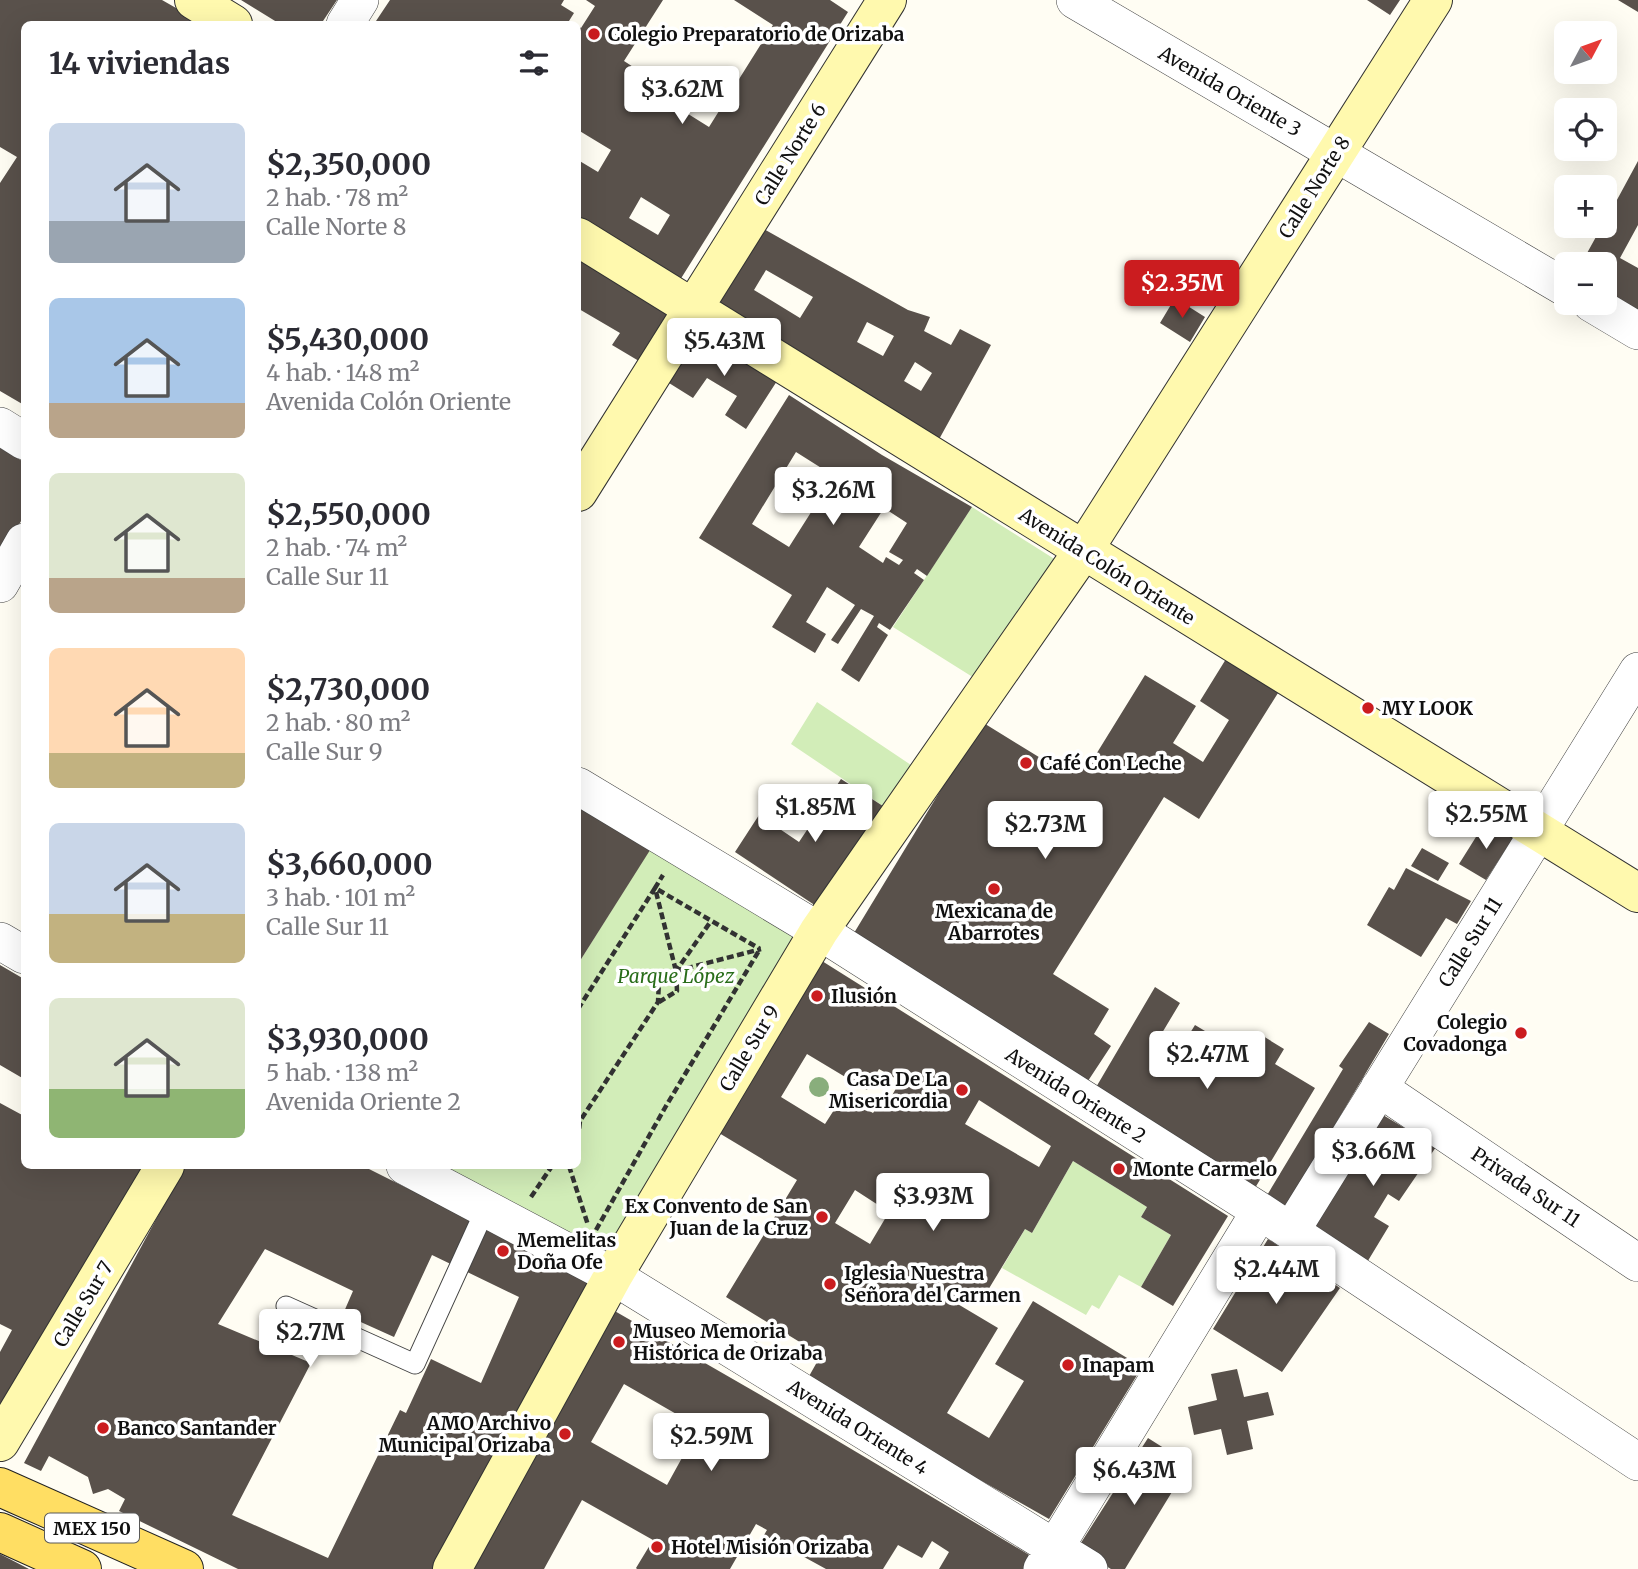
<!DOCTYPE html>
<html lang="es">
<head>
<meta charset="utf-8">
<style>
  :root { --surface:#fff; --page:#f7f7f7; --text:#2b2b33; --muted:#7c7c81; --accent:#cb1c1f }
  body { margin:0; font-family:Merriweather,serif; background:var(--page); color:var(--text); height:100vh; display:flex; flex-direction:column; font-size:26px; white-space:nowrap }
  * { box-sizing:border-box; margin:0 }
  p { font-size:23px; color:var(--muted) }
  .icon { flex:none; width:38px; height:38px; fill:none; stroke:currentColor; stroke-width:2; stroke-linecap:round; stroke-linejoin:round }
  .map { position:relative; flex:1; overflow:hidden }
  .sheet { position:absolute; left:21px; top:21px; width:560px; height:1148px; display:flex; flex-direction:column; background:var(--surface); border-radius:10px; box-shadow:0 7px 28px #0002 }
  .sheet>* { flex:none }
  .needle { width:46px; rotate:49deg }
  .fabs { position:absolute; left:1554px; top:21px; display:grid; gap:14px }
  .fabs a { display:grid; place-items:center; width:63px; height:63px; border-radius:10px; background:var(--surface); box-shadow:0 7px 28px #0002; font-size:35px }
  .price { position:absolute; translate:-50% -60px; padding:0 16px; border-radius:7px; background:#fff; color:#222; font-size:23px; line-height:46px; filter:drop-shadow(0 2px 4px #0008) }
  .price::after { content:''; position:absolute; left:50%; top:42px; width:21px; height:16px; margin-left:-10px; background:inherit; clip-path:polygon(0 0,100% 0,50% 100%) }
  .price.on { background:var(--accent); color:#fff }
  ul { padding:0; list-style:none }
  li { display:flex; align-items:center; gap:21px; height:175px; padding:0 28px }
  li span { display:grid; place-items:center; flex:none; width:196px; height:140px; border-radius:10px; color:#555 }
  li>.icon { margin-inline-start:auto }
  span .icon { width:84px; height:84px; fill:#fffc; stroke-width:1 }
  li b { font-size:30px }
  h2 { display:flex; justify-content:space-between; align-items:center; height:84px; padding:0 28px; font-size:30px }
  .map>svg:first-child { display:block }
</style>
</head>
<body>
<div class="map">
<svg width="1638" height="1569" viewBox="0 0 1638 1569">
  <rect width="100%" height="100%" fill="#fffdf3"/>
  <path fill="#d2edb8" d="M972 507 1056 560 979 681 893 627Z
    M817 702 914 767 886 808 791 744Z
    M655 841 806 935 607 1259 437 1166H578V964Z
    M1073 1161 1147 1207 1141 1217 1171 1235 1141 1287 1119 1275 1099 1309 1092 1305 1086 1315 1002 1268 1025 1229 1032 1233Z"/>
  <path fill="#59514b" fill-rule="evenodd" d="M0 0H162L204 24H24V405L0 391V183L17 157 0 147Z
    M241 0H337L321 24H280Z
    M390 0H564L561 5 574 13 569 21 575 24H374Z
    M586 0H663L624 61 644 74 659 70 689 89 677 107 709 127 773 25 734 0H830L848 12 680 280 578 216V160L598 172 611 150 578 130V26L581 28 595 6ZM641 197 670 215 658 235 629 218Z
    M1367 0H1400L1390 15Z
    M1618 0H1638V12Z
    M1638 161V225L1620 258 1638 268V311L1605 292V264H1581L1602 226H1605V222Z
    M753 223 908 310 930 317 924 331 951 345 960 329 991 345 937 443 704 302ZM766 270 813 297 800 318 754 290ZM867 322 894 336 883 356 857 342ZM915 362 932 373 921 391 904 381Z
    M578 255 680 315 649 367 612 345 620 333 579 309 578 312Z
    M1175 298 1205 317 1190 342 1160 323Z
    M700 333 777 381 746 429 725 415 737 396 707 378 693 398 669 383Z
    M789 395 882 455 972 507 927 576 917 569 914 573 924 580 890 630 879 623 877 627 888 635 859 682 841 670 874 616 861 609 838 644 831 640 855 605 827 587 806 622 826 634 815 653 772 627 792 595 699 538ZM796 452 834 476 789 547 752 524ZM884 508 907 523 889 552 903 560 899 565 886 557 883 563 859 547Z
    M0 448 24 462V516L0 557Z
    M1226 659 1278 693 1199 819 1164 797 1053 974 1109 1009 1094 1034 1111 1046 1086 1084 854 933 982 722 1060 770 1068 757 1087 769 1145 675 1196 706 1173 743 1203 762 1229 720 1200 701Z
    M841 779 886 808 819 908 735 852 759 815 799 842Z
    M578 801 652 847 578 964Z
    M1486 821 1513 838 1486 880 1459 864Z
    M1422 848 1449 863 1438 881 1411 866Z
    M1406 868 1471 901 1457 924 1446 918 1421 957 1367 925 1389 887 1394 890Z
    M822 961 1228 1216 1173 1306 1141 1287 1171 1235 1141 1217 1147 1207 1073 1161 1032 1233 1025 1229 982 1300 964 1290 956 1303 998 1328 947 1413 989 1438 1024 1381 995 1364 1033 1301 1142 1367 1049 1519 925 1449 808 1378 821 1355 726 1297 797 1180 714 1130ZM807 1054 867 1090 879 1069 900 1081 889 1101 884 1098 873 1113 843 1096 825 1124 781 1097ZM979 1100 1051 1146 1039 1167 965 1124ZM855 1190 889 1212 870 1244 835 1223Z
    M0 965 24 979V1079L0 1065Z
    M1155 987 1180 1003 1162 1033 1182 1046 1195 1025 1245 1055 1258 1033 1284 1049 1275 1064 1315 1088 1255 1188 1095 1089Z
    M1369 1022 1389 1034 1285 1209 1266 1197 1343 1069 1339 1066Z
    M0 1103 24 1116V1166H148L0 1427V1352L12 1330 0 1324Z
    M1383 1115 1436 1147 1399 1201 1388 1194 1374 1217 1389 1226 1366 1264 1313 1227Z
    M185 1166H363L594 1282 436 1569H238L119 1511 125 1499 108 1489 93 1494 88 1477 49 1456 41 1471 24 1463ZM265 1249 353 1291 343 1314 394 1337 432 1255 519 1297 481 1383 431 1359 406 1413 400 1410 328 1558 232 1515 311 1363 218 1324Z
    M1268 1239 1340 1288 1282 1372 1213 1329Z
    M606 1306 769 1400 1031 1556 1023 1569H939L949 1552 932 1541 922 1558 898 1545 883 1569H826L764 1535 767 1530 756 1524 730 1569H637L636 1568 653 1540 582 1500 544 1569H467ZM624 1384 699 1427 667 1485 591 1442Z
    M1237 1369 1244 1397 1268 1392 1274 1415 1247 1421 1253 1449 1227 1455 1221 1429 1194 1435 1188 1407 1217 1400 1211 1374Z
    M1148 1438 1189 1464 1125 1569H1111L1077 1549Z
    M0 1554 29 1569H0Z"/>
  <g fill="none" stroke-linecap="round" stroke-linejoin="round">
    <defs>
      <path id="lane" d="M286 1306 415 1364 486 1208"/>
      <path id="street" d="M1075 0 1566 288
        M345 24 360 0
        M1591 303 1638 331
        M0 426 24 441
        M0 584 24 542
        M578 786 819 931 1260 1211 1638 1462
        M0 941 24 955
        M1379 1088 1638 1263
        M405 1166 613 1276 1089 1569
        M1291 1231 1638 671
        M1042 1569 1260 1211"/>
      <path id="secondary" d="M194 0 233 24
        M578 237 1638 893
        M578 492 887 0
        M0 1442 165 1166
        M452 1569 613 1276 819 931 1083 551 1433 0"/>
      <path id="primary" d="M0 1487 184 1569
        M0 1532 82 1569"/>
    </defs>
    <use href="#lane" stroke="#434343" stroke-width="21"/>
    <use href="#street" stroke="#434343" stroke-width="38"/>
    <use href="#secondary" stroke="#323232" stroke-width="40"/>
    <use href="#primary" stroke="#212121" stroke-width="40"/>
    <path stroke="#323232" stroke-width="4.5" stroke-dasharray="7 3.5" stroke-linecap="butt" d="M676 971 761 949
      M659 1002 677 991 676 971 655 888 663 875
      M578 1009 655 888 760 949
      M578 1139 580 1121 658 1002 659 981 676 971 711 921
      M569 1166 588 1225
      M531 1197 552 1166
      M596 1230 666 1106 760 949"/>
    <use href="#lane" stroke="#fff" stroke-width="19"/>
    <use href="#street" stroke="#fff" stroke-width="37"/>
    <use href="#secondary" stroke="#fff9ae" stroke-width="38"/>
    <use href="#primary" stroke="#ffde63" stroke-width="38"/>
  </g>
  <circle fill="#89ae7c" cx="819" cy="1087" r="10"/>
  <g fill="#cb1c1f" stroke="#fff" stroke-width="2.5">
    <circle cx="594" cy="34" r="7"/>
    <circle cx="1368" cy="708" r="7"/>
    <circle cx="1026" cy="763" r="7"/>
    <circle cx="994" cy="889" r="7"/>
    <circle cx="817" cy="996" r="7"/>
    <circle cx="1521" cy="1033" r="7"/>
    <circle cx="962" cy="1090" r="7"/>
    <circle cx="1119" cy="1169" r="7"/>
    <circle cx="822" cy="1217" r="7"/>
    <circle cx="503" cy="1251" r="7"/>
    <circle cx="830" cy="1284" r="7"/>
    <circle cx="619" cy="1342" r="7"/>
    <circle cx="1068" cy="1365" r="7"/>
    <circle cx="103" cy="1428" r="7"/>
    <circle cx="565" cy="1434" r="7"/>
    <circle cx="657" cy="1547" r="7"/>
  </g>
  <g text-anchor="middle" dominant-baseline="central" stroke-width="7" stroke-linejoin="round" paint-order="stroke">
    <rect fill="#fff" stroke="#585858" stroke-width="2" x="45" y="1513.5" width="94" height="29" rx="5"/>
    <g font-size="18" font-weight="bold" fill="#101010">
      <text x="92" y="1528">MEX 150</text>
    </g>
    <g font-size="19" font-weight="bold" fill="#101010" stroke="#fff" text-anchor="start">
      <text x="608" y="34">Colegio Preparatorio de Orizaba</text>
      <text x="1382" y="708">MY LOOK</text>
      <text x="1040" y="763">Café Con Leche</text>
      <text x="994" y="911" text-anchor="middle">Mexicana de<tspan x="994" dy="22">Abarrotes</tspan></text>
      <text x="831" y="996">Ilusión</text>
      <text x="1507" y="1022" text-anchor="end">Colegio<tspan x="1507" dy="22">Covadonga</tspan></text>
      <text x="948" y="1079" text-anchor="end">Casa De La<tspan x="948" dy="22">Misericordia</tspan></text>
      <text x="1133" y="1169">Monte Carmelo</text>
      <text x="808" y="1206" text-anchor="end">Ex Convento de San<tspan x="808" dy="22">Juan de la Cruz</tspan></text>
      <text x="517" y="1240">Memelitas<tspan x="517" dy="22">Doña Ofe</tspan></text>
      <text x="844" y="1273">Iglesia Nuestra<tspan x="844" dy="22">Señora del Carmen</tspan></text>
      <text x="633" y="1331">Museo Memoria<tspan x="633" dy="22">Histórica de Orizaba</tspan></text>
      <text x="1082" y="1365">Inapam</text>
      <text x="551" y="1423" text-anchor="end">AMO Archivo<tspan x="551" dy="22">Municipal Orizaba</tspan></text>
      <text x="117" y="1428">Banco Santander</text>
      <text x="671" y="1547">Hotel Misión Orizaba</text>
    </g>
    <g font-size="19" fill="#101010" stroke="#fff">
      <text transform="translate(1230 91) rotate(30)">Avenida Oriente 3</text>
      <text transform="translate(790 154) rotate(-58)">Calle Norte 6</text>
      <text transform="translate(1314 187) rotate(-58)">Calle Norte 8</text>
      <text transform="translate(1107 566) rotate(32)">Avenida Colón Oriente</text>
      <text transform="translate(1470 942) rotate(-58)">Calle Sur 11</text>
      <text transform="translate(749 1048) rotate(-59)">Calle Sur 9</text>
      <text transform="translate(1076 1095) rotate(32)">Avenida Oriente 2</text>
      <text transform="translate(1526 1187) rotate(34)">Privada Sur 11</text>
      <text transform="translate(83 1304) rotate(-59)">Calle Sur 7</text>
      <text transform="translate(858 1427) rotate(32)">Avenida Oriente 4</text>
    </g>
    <g font-size="19" font-style="italic" fill="#296d1a" stroke="#fff">
      <text x="676" y="976">Parque López</text>
    </g>
  </g>
</svg>
<div class="fabs">
<a><svg class="needle" viewBox="-14 -14 28 28"><path d="M0-13l5 13h-10z" fill="#e53935"/><path d="M0 13l5-13h-10z" fill="#7c7c81"/></svg></a>
<a><svg class="icon" aria-label="locate" viewBox="0 0 24 24"><circle cx="12" cy="12" r="6"/><path d="M12 2v4M12 18v4M2 12h4M18 12h4"/></svg></a>
<a>+</a>
<a>−</a>
</div>
<b class="price" style="left:682px;top:126px">$3.62M</b>
<b class="price on" style="left:1182px;top:320px">$2.35M</b>
<b class="price" style="left:724px;top:378px">$5.43M</b>
<b class="price" style="left:833px;top:527px">$3.26M</b>
<b class="price" style="left:815px;top:844px">$1.85M</b>
<b class="price" style="left:1486px;top:851px">$2.55M</b>
<b class="price" style="left:1045px;top:861px">$2.73M</b>
<b class="price" style="left:1207px;top:1091px">$2.47M</b>
<b class="price" style="left:1373px;top:1188px">$3.66M</b>
<b class="price" style="left:933px;top:1233px">$3.93M</b>
<b class="price" style="left:1276px;top:1306px">$2.44M</b>
<b class="price" style="left:310px;top:1369px">$2.7M</b>
<b class="price" style="left:711px;top:1473px">$2.59M</b>
<b class="price" style="left:1134px;top:1507px">$6.43M</b>
<section class="sheet">
<h2>14 viviendas<svg class="icon" aria-label="filters" viewBox="0 0 24 24"><path d="M4 7h16M4 17h16"/><circle cx="9" cy="7" r="2"/><circle cx="15" cy="17" r="2"/></svg></h2>
<ul>
<li><span style="background:linear-gradient(#c9d6e8 70%,#9aa5b1 0)"><svg class="icon" aria-label="home" viewBox="0 0 24 24"><path d="M3 11l9-7 9 7M6 9v11h12V9"/></svg></span><div><b>$2,350,000</b><p>2 hab. · 78 m²</p><p>Calle Norte 8</p></div></li>
<li><span style="background:linear-gradient(#a9c7e8 75%,#b9a48a 0)"><svg class="icon" aria-label="home" viewBox="0 0 24 24"><path d="M3 11l9-7 9 7M6 9v11h12V9"/></svg></span><div><b>$5,430,000</b><p>4 hab. · 148 m²</p><p>Avenida Colón Oriente</p></div></li>
<li><span style="background:linear-gradient(#dfe7d0 75%,#b9a48a 0)"><svg class="icon" aria-label="home" viewBox="0 0 24 24"><path d="M3 11l9-7 9 7M6 9v11h12V9"/></svg></span><div><b>$2,550,000</b><p>2 hab. · 74 m²</p><p>Calle Sur 11</p></div></li>
<li><span style="background:linear-gradient(#ffd9b3 75%,#c2b280 0)"><svg class="icon" aria-label="home" viewBox="0 0 24 24"><path d="M3 11l9-7 9 7M6 9v11h12V9"/></svg></span><div><b>$2,730,000</b><p>2 hab. · 80 m²</p><p>Calle Sur 9</p></div></li>
<li><span style="background:linear-gradient(#c9d6e8 65%,#c2b280 0)"><svg class="icon" aria-label="home" viewBox="0 0 24 24"><path d="M3 11l9-7 9 7M6 9v11h12V9"/></svg></span><div><b>$3,660,000</b><p>3 hab. · 101 m²</p><p>Calle Sur 11</p></div></li>
<li><span style="background:linear-gradient(#dfe7d0 65%,#8fb573 0)"><svg class="icon" aria-label="home" viewBox="0 0 24 24"><path d="M3 11l9-7 9 7M6 9v11h12V9"/></svg></span><div><b>$3,930,000</b><p>5 hab. · 138 m²</p><p>Avenida Oriente 2</p></div></li>
</ul>
</section>
</div>
</body>
</html>
